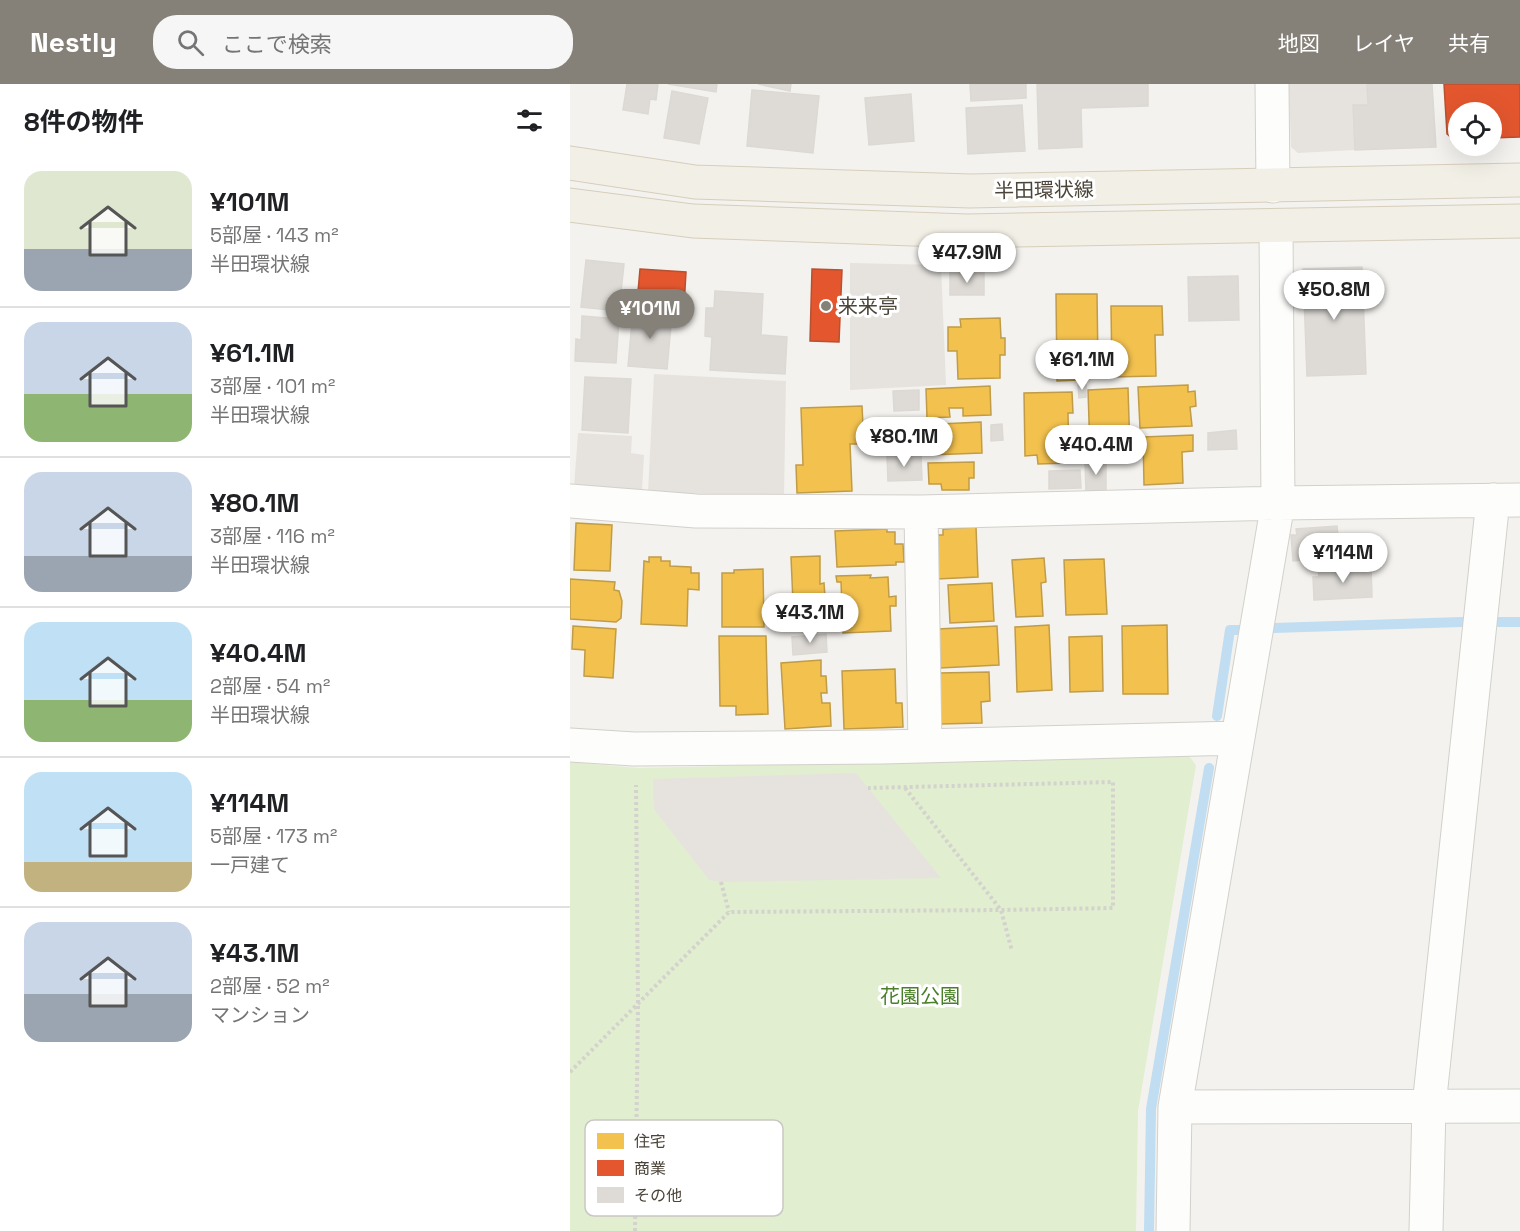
<!DOCTYPE html>
<html lang="ja">
<head>
<meta charset="utf-8">
<style>
  :root { --surface:#fff; --page:#f6f6f6; --text:#202124; --muted:#757577; --line:#e0e0e0; --accent:#868178 }
  body { margin:0; font-family:"Space Grotesk","Noto Sans JP",sans-serif; background:var(--page); color:var(--text); height:100vh; display:flex; flex-direction:column; font-size:22px; white-space:nowrap }
  * { box-sizing:border-box; margin:0 }
  p { font-size:20px; color:var(--muted) }
  .icon { flex:none; width:33px; height:33px; fill:none; stroke:currentColor; stroke-width:2; stroke-linecap:round; stroke-linejoin:round }
  .map { position:relative; flex:1; overflow:hidden }
  .drawer { display:flex; flex-direction:column; background:var(--surface); width:570px }
  .drawer>* { flex:none }
  .fabs { position:absolute; left:878px; top:18px; display:grid; gap:12px }
  .fabs a { display:grid; place-items:center; width:54px; height:54px; border-radius:50%; background:var(--surface); box-shadow:0 6px 24px #0002; font-size:30px }
  .price { position:absolute; translate:-50% -51px; padding:0 14px; border-radius:21px; background:#fff; color:#222; font-size:20px; line-height:39px; filter:drop-shadow(0 2px 3px #0008) }
  .price::after { content:''; position:absolute; left:50%; top:36px; width:18px; height:14px; margin-left:-9px; background:inherit; clip-path:polygon(0 0,100% 0,50% 100%) }
  .price.current { background:var(--accent); color:#fff }
  ul { padding:0; list-style:none }
  li { display:flex; align-items:center; gap:18px; height:150px; padding:0 24px }
  li+li { border-top:2px solid var(--line) }
  li span { display:grid; place-items:center; flex:none; width:168px; height:120px; border-radius:18px; color:#555 }
  li>.icon { margin-inline-start:auto }
  span .icon { width:72px; height:72px; fill:#fffc; stroke-width:1 }
  li b { font-size:26px }
  h2 { display:flex; justify-content:space-between; align-items:center; height:72px; padding:0 24px; font-size:26px }
  header { display:flex; align-items:center; gap:36px; box-sizing:border-box; height:84px; padding:0 30px; background:var(--accent); color:#fff }
  header strong { font-size:28px }
  nav { display:flex; gap:33px; margin-inline-start:auto; font-size:21px }
  .search { width:420px; height:54px; background:var(--page); display:flex; align-items:center; gap:15px; box-sizing:border-box; padding:0 21px; border-radius:24px; color:var(--muted); font-size:22px }
  main { display:flex; flex:1; min-height:0 }
  .map>svg:first-child { display:block }
</style>
</head>
<body>
<header>
<strong>Nestly</strong>
<div class="search"><svg class="icon" aria-label="search" viewBox="0 0 24 24"><circle cx="10" cy="10" r="6"/><path d="M15 15l6 6"/></svg>ここで検索</div>
<nav><a>地図</a><a>レイヤ</a><a>共有</a></nav>
</header>
<main>
<section class="drawer">
<h2>8件の物件<svg class="icon" aria-label="filters" viewBox="0 0 24 24"><path d="M4 7h16M4 17h16"/><circle cx="9" cy="7" r="2"/><circle cx="15" cy="17" r="2"/></svg></h2>
<ul>
<li><span style="background:linear-gradient(#dfe7d0 65%,#9aa5b1 0)"><svg class="icon" aria-label="home" viewBox="0 0 24 24"><path d="M3 11l9-7 9 7M6 9v11h12V9"/></svg></span><div><b>¥101M</b><p>5部屋 · 143 m²</p><p>半田環状線</p></div></li>
<li><span style="background:linear-gradient(#c9d6e8 60%,#8fb573 0)"><svg class="icon" aria-label="home" viewBox="0 0 24 24"><path d="M3 11l9-7 9 7M6 9v11h12V9"/></svg></span><div><b>¥61.1M</b><p>3部屋 · 101 m²</p><p>半田環状線</p></div></li>
<li><span style="background:linear-gradient(#c9d6e8 70%,#9aa5b1 0)"><svg class="icon" aria-label="home" viewBox="0 0 24 24"><path d="M3 11l9-7 9 7M6 9v11h12V9"/></svg></span><div><b>¥80.1M</b><p>3部屋 · 116 m²</p><p>半田環状線</p></div></li>
<li><span style="background:linear-gradient(#bfe0f5 65%,#8fb573 0)"><svg class="icon" aria-label="home" viewBox="0 0 24 24"><path d="M3 11l9-7 9 7M6 9v11h12V9"/></svg></span><div><b>¥40.4M</b><p>2部屋 · 54 m²</p><p>半田環状線</p></div></li>
<li><span style="background:linear-gradient(#bfe0f5 75%,#c2b280 0)"><svg class="icon" aria-label="home" viewBox="0 0 24 24"><path d="M3 11l9-7 9 7M6 9v11h12V9"/></svg></span><div><b>¥114M</b><p>5部屋 · 173 m²</p><p>一戸建て</p></div></li>
<li><span style="background:linear-gradient(#c9d6e8 60%,#9aa5b1 0)"><svg class="icon" aria-label="home" viewBox="0 0 24 24"><path d="M3 11l9-7 9 7M6 9v11h12V9"/></svg></span><div><b>¥43.1M</b><p>2部屋 · 52 m²</p><p>マンション</p></div></li>
</ul>
</section>
<div class="map">
<svg width="950" height="1147" viewBox="0 0 950 1147">
  <rect width="100%" height="100%" fill="#f4f2ee"/>
  <path fill="#e1eecf" d="M619 672 626 681 568 1027 566 1147H0V678L68 684Z"/>
  <path fill="#e6e3df" d="M719 0H797L798 21 783 22 785 66 728 69 721 63Z
    M280 179 371 181 376 301 280 306Z
    M84 290 216 297 214 412 78 408Z
    M8 349 62 352 61 369 74 371 72 407 4 403Z
    M286 689 371 794 151 798 139 796 84 725 83 695Z"/>
  <path fill="#f2c14e" stroke="#c09c48" stroke-width="1.5" d="M486 210H527L528 282H509V296L487 297Z
    M541 222H592L593 251H585L586 292 542 293Z
    M430 234 431 254H435V271H430V294L388 295 387 267H378V243H391L390 235Z
    M618 301V308L625 307 626 322 620 323 622 342 570 344 568 303Z
    M420 302 421 331 393 332V324H379L380 333 357 334 356 305Z
    M558 304 560 366 542 367 543 374 526 375V367L520 368 518 306Z
    M502 308 503 329H498L499 379 468 380 467 371 455 372 454 309Z
    M292 322 294 360H280L282 407 227 409 226 381H233L231 324Z
    M411 338 412 369 359 371 357 345 370 344V340Z
    M623 351V367L612 368 613 399 574 401 573 353Z
    M404 378V394H399V406H372L371 400H359L358 379Z
    M6 439 42 441 40 487 4 486Z
    M406 443 408 493 367 495 365 451H373V445Z
    M317 445V448H325V460H333L334 478H326V481L267 483 265 447Z
    M250 472V500L254 499 257 540 224 541 221 473Z
    M79 473H91V477H100V482L121 483V489H129V506L118 505 117 542 71 540 74 477 79 478Z
    M474 474 476 498 471 499 473 532 446 533 442 476Z
    M534 475 537 530 496 531 494 476Z
    M193 485 194 543H152V489H164V486Z
    M301 491 300 494 318 493 319 513 326 512V522H320L321 547 273 549 271 498H267L266 492Z
    M0 495 45 498 44 506 49 507 52 517 51 534 46 538 0 535Z
    M422 499 424 537 380 539 378 501Z
    M479 541 482 606 447 608 445 543Z
    M597 541 598 610H553L552 542Z
    M3 542 46 545 43 594 14 592 15 566 2 565Z
    M427 542 429 581 370 584 368 545Z
    M149 552H196L198 630 166 631V622H150Z
    M532 552 533 607 500 608 499 553Z
    M251 576V592H256L257 609H251L252 619H260L261 642 215 645 211 579Z
    M325 585 326 619H332L333 643 274 645 272 587Z
    M419 588 420 617 411 618 412 639 371 640 369 589Z"/>
  <path fill="#e4572e" stroke="#b65131" stroke-width="1.5" d="M874 0H950V53L921 54V28H888V56H884L877 50Z
    M70 185 116 188 114 222 67 219Z
    M242 185 272 186 269 258 240 257Z"/>
  <g fill="none" stroke-linecap="round" stroke-linejoin="round">
    <path stroke="#c0ddf1" stroke-width="10" d="M928 538H950
      M703 544 892 538
      M647 632 660 546H672
      M579 1147 581 1025 639 684"/>
  </g>
  <path fill="#dedbd6" stroke="#dcd9d4" stroke-width="1.5" d="M57 0H88L86 16 80 15 78 30 53 26Z
    M98 0H147L146 8Z
    M188 0H221L220 7Z
    M400 0H456V14L401 17Z
    M467 0H578V22L511 24 512 63 469 65Z
    M797 0H862L866 63 785 66 783 21H798Z
    M182 6 249 12 243 69 177 62Z
    M102 7 138 14 129 60 94 54Z
    M341 10 344 57 299 61 295 14Z
    M452 21 455 67 398 70 396 24Z
    M16 176 54 180 49 227 11 223Z
    M792 183 796 290 737 292 733 185Z
    M380 189H414V211H380Z
    M668 192 669 236 619 237 618 193Z
    M145 207 193 210 191 251 217 253 215 290 140 286 142 253 135 252 136 224H144Z
    M63 227 102 231 97 285 58 282Z
    M12 232 49 235 46 279 5 277 6 255 11 256Z
    M15 293 61 295 58 349 12 346Z
    M508 301H516V313L509 314Z
    M349 306V326L324 327 323 307Z
    M432 340 433 356 421 357V341Z
    M666 346 667 365 638 366V349Z
    M351 371 352 396 318 397 317 372Z
    M536 378V406L516 407 515 379Z
    M510 386 511 404 479 405V387Z
    M767 442 770 473 723 477 721 451H727L726 445Z
    M801 483 802 513 744 516 743 493H749L748 486Z
    M256 550 257 568 223 571 222 553Z"/>
  <g fill="none" stroke-linecap="round" stroke-linejoin="round">
    <defs>
      <path id="minor" d="M702 0 703 102
        M0 417 126 427 351 428 708 419 950 416
        M351 428 355 661
        M0 661 64 665 313 663 668 654
        M605 1023 950 1022
        M603 1147 605 1023 708 419 706 143
        M856 1147 859 1022 923 416"/>
      <path id="major" d="M0 79 125 98 400 107 950 96
        M0 121 123 137 397 147 950 137"/>
    </defs>
    <use href="#minor" stroke="#d2d0cb" stroke-width="35"/>
    <use href="#major" stroke="#d6cebb" stroke-width="35"/>
    <path stroke="#d3d2cc" stroke-width="4" stroke-dasharray="3 3" stroke-linecap="butt" d="M335 704 431 826 442 867
      M151 798 159 828
      M0 988 159 828 431 826 543 824V698L298 704
      M65 1147 68 921 66 701"/>
    <use href="#minor" stroke="#fdfdfc" stroke-width="33"/>
    <use href="#major" stroke="#f2efe6" stroke-width="33"/>
  </g>
  <circle fill="#868178" stroke="#fff" stroke-width="2" cx="256" cy="222" r="6"/>
  <g text-anchor="middle" dominant-baseline="central" stroke-width="6" stroke-linejoin="round" paint-order="stroke">
    <g font-size="20" fill="#4b4439" stroke="#fff">
      <text transform="translate(474 106) rotate(-1)">半田環状線</text>
    </g>
    <g font-size="20" fill="#4b4439" stroke="#fff" text-anchor="start">
      <text x="268" y="222">来来亭</text>
    </g>
    <g font-size="20" fill="#4a7f2a" stroke="#fff">
      <text x="350" y="912">花園公園</text>
    </g>
  </g>
  <rect x="15" y="1036" width="198" height="96" rx="9" fill="#fff" stroke="#c9c7c4" stroke-width="1.5"/>
  <rect x="27" y="1049" width="27" height="16" fill="#f2c14e"/>
  <rect x="27" y="1076" width="27" height="16" fill="#e4572e"/>
  <rect x="27" y="1103" width="27" height="16" fill="#dedbd6"/>
  <g font-size="16" fill="#4b4439">
    <text x="64" y="1063">住宅</text>
    <text x="64" y="1090">商業</text>
    <text x="64" y="1117">その他</text>
  </g>
</svg>
<div class="fabs">
<a><svg class="icon" aria-label="locate" viewBox="0 0 24 24"><circle cx="12" cy="12" r="6"/><path d="M12 2v4M12 18v4M2 12h4M18 12h4"/></svg></a>
</div>
<b class="price" style="left:397px;top:200px">¥47.9M</b>
<b class="price" style="left:764px;top:237px">¥50.8M</b>
<b class="price current" style="left:80px;top:256px">¥101M</b>
<b class="price" style="left:512px;top:307px">¥61.1M</b>
<b class="price" style="left:334px;top:384px">¥80.1M</b>
<b class="price" style="left:526px;top:392px">¥40.4M</b>
<b class="price" style="left:773px;top:500px">¥114M</b>
<b class="price" style="left:240px;top:560px">¥43.1M</b>
</div>
</main>
</body>
</html>
